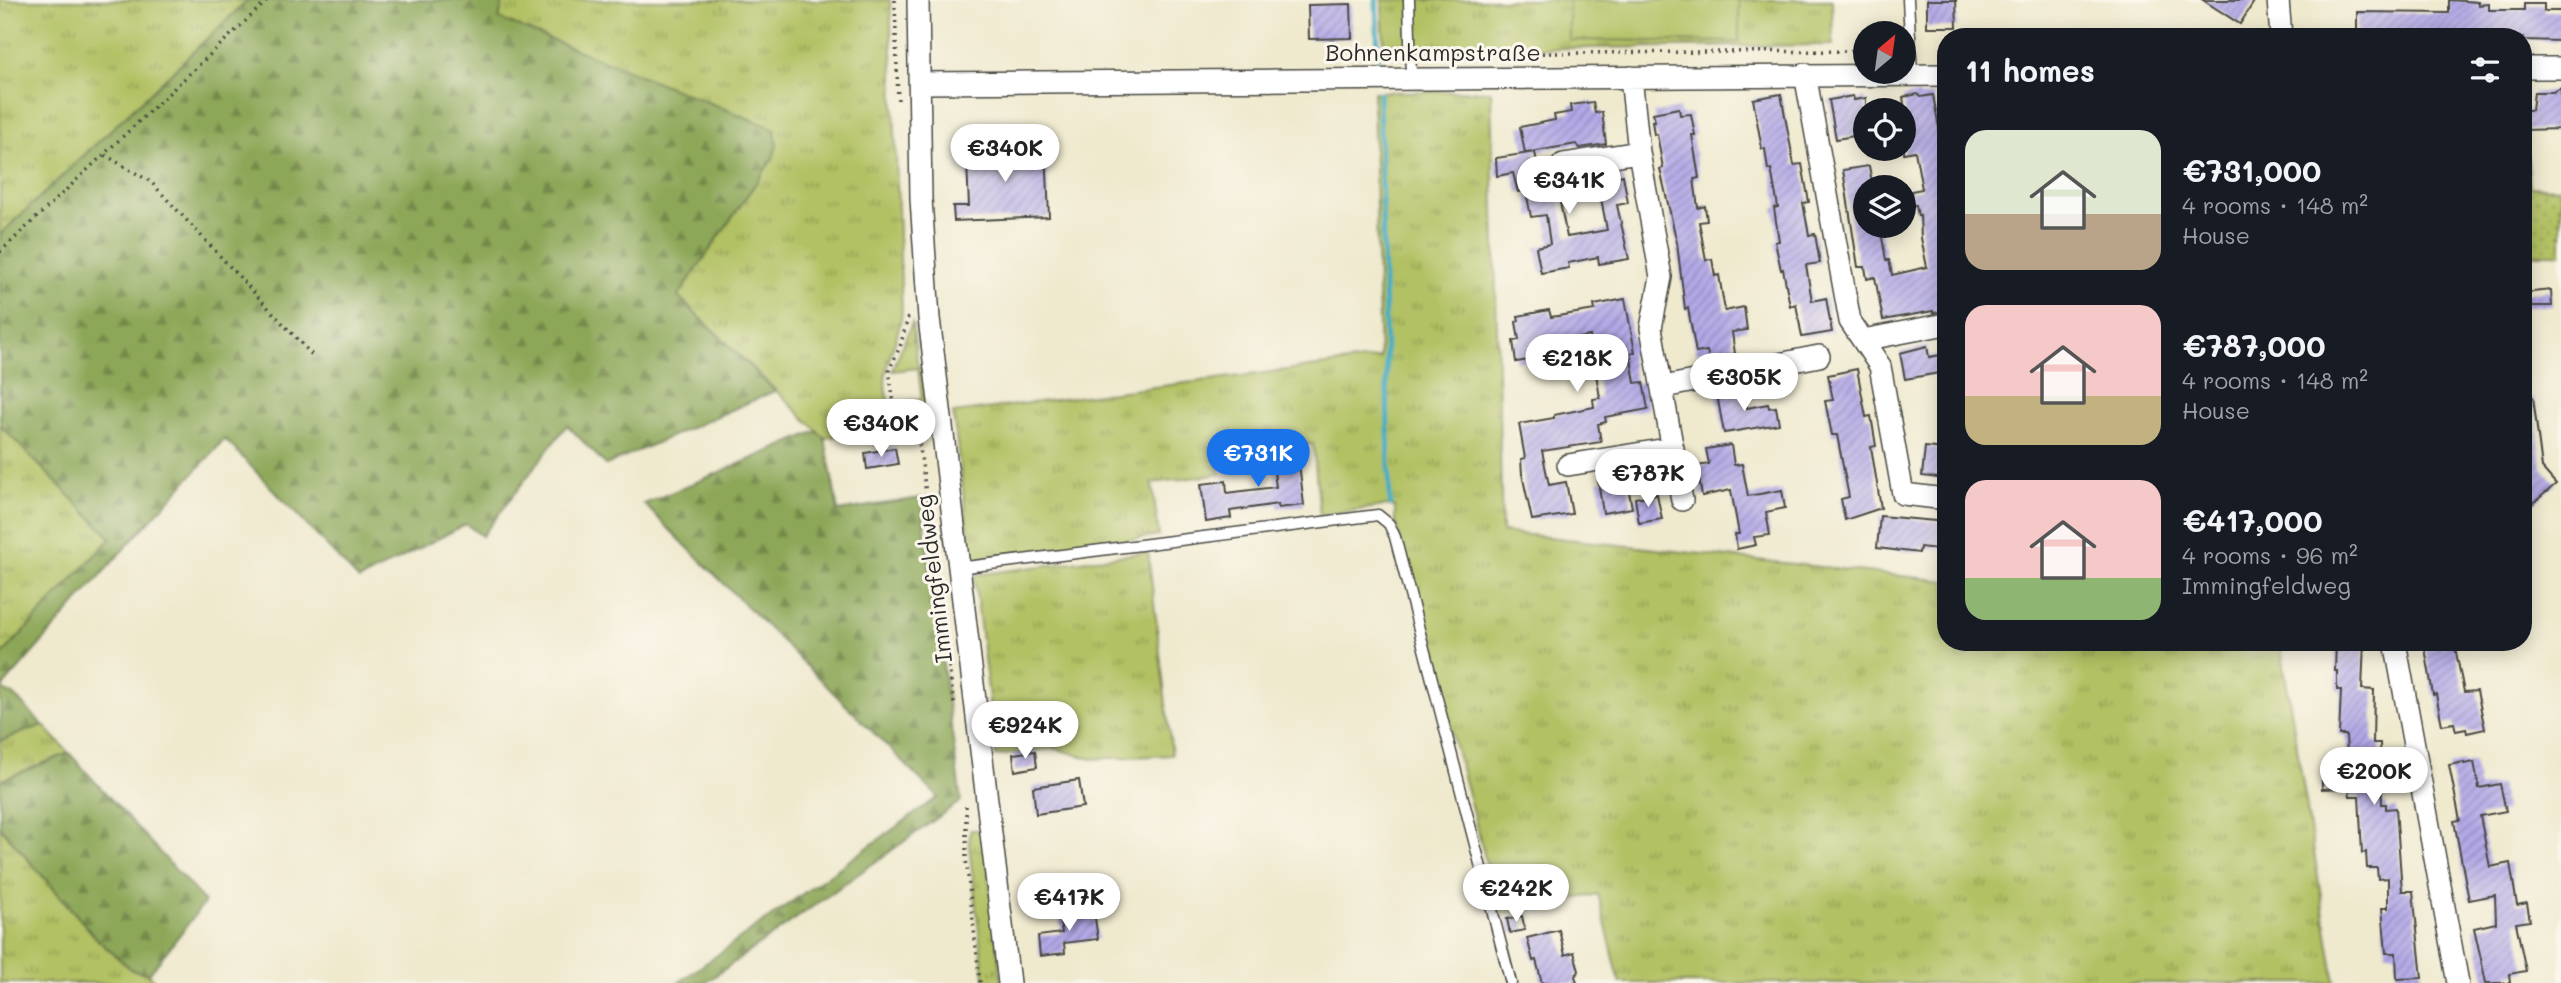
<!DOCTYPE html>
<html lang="en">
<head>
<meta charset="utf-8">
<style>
  :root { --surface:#171b24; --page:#242831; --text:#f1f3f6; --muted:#9ea1a6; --accent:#1a73e8 }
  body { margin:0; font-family:Mali,sans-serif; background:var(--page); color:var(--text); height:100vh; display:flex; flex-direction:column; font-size:26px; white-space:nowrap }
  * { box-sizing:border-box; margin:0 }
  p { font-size:23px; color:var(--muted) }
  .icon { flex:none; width:38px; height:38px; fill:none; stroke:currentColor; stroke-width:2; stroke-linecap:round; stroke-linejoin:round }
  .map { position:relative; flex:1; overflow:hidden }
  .sheet { position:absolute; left:1937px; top:28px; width:595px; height:623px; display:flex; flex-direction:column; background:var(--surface); border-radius:28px; box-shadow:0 4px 18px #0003 }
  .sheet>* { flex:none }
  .needle { width:46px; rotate:29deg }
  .fabs { position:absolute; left:1853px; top:21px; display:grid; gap:14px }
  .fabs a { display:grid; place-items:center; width:63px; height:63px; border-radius:50%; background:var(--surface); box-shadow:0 4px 18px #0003; font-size:35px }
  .price { position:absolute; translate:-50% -60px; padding:0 16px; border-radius:24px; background:#fff; color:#222; font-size:23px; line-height:46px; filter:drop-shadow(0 2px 4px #0008) }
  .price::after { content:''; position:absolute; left:50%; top:42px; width:21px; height:16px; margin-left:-10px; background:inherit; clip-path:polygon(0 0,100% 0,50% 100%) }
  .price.current { background:var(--accent); color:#fff }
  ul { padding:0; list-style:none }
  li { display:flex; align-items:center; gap:21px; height:175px; padding:0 28px }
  li span { display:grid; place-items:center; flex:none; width:196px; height:140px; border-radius:21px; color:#555 }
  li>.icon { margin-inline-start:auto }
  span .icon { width:84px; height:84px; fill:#fffc; stroke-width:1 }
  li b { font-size:30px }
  h2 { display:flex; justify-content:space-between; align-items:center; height:84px; padding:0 28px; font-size:30px }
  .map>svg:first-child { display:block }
</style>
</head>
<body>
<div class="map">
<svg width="2561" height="983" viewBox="0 0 2561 983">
  <defs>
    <pattern id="grass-tufts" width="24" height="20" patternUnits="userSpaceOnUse" patternTransform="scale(1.75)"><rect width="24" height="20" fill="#b2c163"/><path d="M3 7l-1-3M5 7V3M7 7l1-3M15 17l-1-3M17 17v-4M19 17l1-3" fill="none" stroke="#919d52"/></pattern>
    <pattern id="forest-firs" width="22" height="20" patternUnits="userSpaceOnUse" patternTransform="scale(1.75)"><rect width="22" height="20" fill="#8da759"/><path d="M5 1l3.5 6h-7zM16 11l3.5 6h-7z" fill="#73884a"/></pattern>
    <pattern id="park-dots" width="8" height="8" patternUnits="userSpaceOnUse" patternTransform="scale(1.75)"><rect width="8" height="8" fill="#b2c163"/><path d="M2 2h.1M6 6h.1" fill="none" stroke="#919d52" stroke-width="1.8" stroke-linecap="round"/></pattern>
    <pattern id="building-hatch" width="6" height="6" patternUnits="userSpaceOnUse" patternTransform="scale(1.75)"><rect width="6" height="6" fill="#b3a9e7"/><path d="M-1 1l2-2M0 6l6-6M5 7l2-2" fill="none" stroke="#928abb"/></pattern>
  </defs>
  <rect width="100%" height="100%" fill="#fbf7ec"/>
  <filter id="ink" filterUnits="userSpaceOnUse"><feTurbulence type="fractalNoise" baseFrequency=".0143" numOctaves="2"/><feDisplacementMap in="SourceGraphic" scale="14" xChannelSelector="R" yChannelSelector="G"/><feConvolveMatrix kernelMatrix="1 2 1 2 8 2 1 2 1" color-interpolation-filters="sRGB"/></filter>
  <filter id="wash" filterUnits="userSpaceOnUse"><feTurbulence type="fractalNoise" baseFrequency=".00686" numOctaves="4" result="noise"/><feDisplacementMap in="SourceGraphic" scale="28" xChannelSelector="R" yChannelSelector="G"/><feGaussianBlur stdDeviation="1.57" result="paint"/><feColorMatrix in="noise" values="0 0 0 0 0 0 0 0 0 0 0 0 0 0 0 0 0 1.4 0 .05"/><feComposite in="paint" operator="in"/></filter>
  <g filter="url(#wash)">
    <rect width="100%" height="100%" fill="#efe9ce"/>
    <path fill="url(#grass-tufts)" stroke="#6e7647" stroke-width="2" d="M0 0H248L0 235Z
      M503 0H890L902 312C900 343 876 370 889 402 892 410 899 418 904 425L825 438 678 296 773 158 775 129 499 19Z
      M1382 0H1832L1833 45 1384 50Z
      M1491 91 1502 532 1946 581V642H2280L2335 983H1620L1598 894 1500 914 1395 521V507L1384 506 1320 515 1313 444 1220 454V474L1152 483 1159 536 972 560 953 413 1380 358 1373 92Z
      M912 323 918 367H925L932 418 916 428 897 403 922 399 918 368 892 371Z
      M0 425 112 538 0 657Z
      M1148 552 1172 755 1091 759 1054 748 996 756 974 575Z
      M43 725 69 753 0 781V741Z
      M0 827 99 941 132 970 149 974 156 983H0Z
      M970 830H978L984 837 1002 983H985L969 845Z"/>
    <path fill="url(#forest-firs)" stroke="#5c6942" stroke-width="2" d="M248 0H503L499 19 775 129 777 145 773 158 678 296 775 391 606 465 567 425 482 536 466 524 359 580 225 439 122 551 1 689 14 695 43 725 0 741V657L111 538 0 425V235Z
      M817 431 825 438 838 511 921 498 961 801 705 983H678L938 797 644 504Z
      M69 753 205 902 149 974 132 970 99 941 0 827V781Z"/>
    <path fill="url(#park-dots)" stroke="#6e7647" stroke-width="2" d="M2524 124 2530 187 2561 188V254H2524Z"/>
    <path fill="#b2c163" stroke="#6e7647" stroke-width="2" d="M1569 0H1739V42L1569 40Z"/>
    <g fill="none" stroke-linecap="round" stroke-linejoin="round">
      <path stroke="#44acc3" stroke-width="5" d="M1376 0 1378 57
        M1379 93 1390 505"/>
    </g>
    <g id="blocks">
      <path fill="url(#building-hatch)" d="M1927 0H1956L1957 27H1927Z
        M2203 0H2255L2240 24Z
        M2449 0 2478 2V5L2489 4V10H2524V4H2544V11H2561V41L2524 40V37H2371V33H2357V12L2449 13Z
        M1351 4 1352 38 1309 39 1308 5Z
        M2561 88V129L2524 130V110H2532L2534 92H2553Z
        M1781 94 1794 165 1802 164 1809 202 1803 203 1809 235 1815 234 1820 263 1806 265 1812 301 1826 298 1832 332 1802 337 1796 304 1790 306 1783 269 1781 270 1775 242 1779 241 1774 208 1778 207 1771 169 1768 170 1765 149H1762L1753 99Z
        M1918 94 1921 97 1933 95 1942 144 1946 143V311L1933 313V311L1883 320 1875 277 1867 279 1865 267H1858L1843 170 1869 166 1873 187H1866V226H1880L1886 260H1889L1892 275 1927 267 1921 238 1920 215 1918 216 1916 205H1913L1911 191 1922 189 1915 151 1904 153V118H1906L1903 97Z
        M1853 96 1854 100 1866 98V134L1836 139 1829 100Z
        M1593 102 1595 113 1602 112 1606 144 1580 148 1576 144 1525 153 1520 127 1555 120 1554 115 1571 112 1570 105Z
        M1679 108 1680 115 1691 114 1695 135H1692L1699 178 1694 179 1698 208 1705 206 1707 221 1699 222 1706 260 1712 259 1715 276 1719 275 1725 311 1744 307 1747 330 1732 332 1735 354 1709 359 1707 351 1696 353 1688 308 1685 309 1677 243 1660 169 1663 168 1657 134 1654 135 1652 121H1655L1653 113Z
        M993 140 994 151 1046 149 1049 217 954 221 953 206H969L966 141Z
        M1535 152 1541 184 1556 182 1567 237 1607 230 1597 177 1586 179 1585 174 1609 170 1610 178 1623 175 1628 203 1617 205 1629 259 1599 264 1598 257 1568 263 1569 268 1541 273 1536 247 1550 244 1546 215 1531 217 1526 191 1518 192 1513 173 1497 176 1496 158Z
        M2551 290 2552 306H2524V293Z
        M1625 299 1635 352 1630 353 1635 383 1643 382 1648 409 1605 417 1606 422 1598 424 1601 442 1542 451 1549 485 1566 482 1572 514 1532 520 1522 474 1521 459 1525 458 1519 424 1554 418V415L1594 407 1593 399 1600 398 1590 336 1545 344V346L1534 348 1536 359 1516 362 1513 341 1519 340 1516 322 1519 321 1518 316 1549 310 1551 317 1595 310 1594 305Z
        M1927 346 1929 357 1941 355 1945 372 1905 379 1900 353Z
        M1857 369 1866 417 1871 416 1876 446 1871 447 1881 508 1845 520 1841 499 1849 497 1837 435H1832L1825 401 1833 400 1828 375Z
        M1743 390 1747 408 1768 404 1769 408 1776 407 1779 424 1724 433 1717 395Z
        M2533 397 2542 468 2556 484 2524 511V398Z
        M1731 445 1734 465 1742 464 1748 496 1782 490 1785 508 1766 512 1770 535 1754 537 1756 545 1737 549 1735 534H1739L1731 490 1702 496 1697 466 1709 464 1706 449Z
        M1297 446 1304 505 1278 508V504L1230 511 1231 518 1206 522 1201 484 1226 481 1227 493 1276 487 1271 449Z
        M1925 447 1946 449V479L1922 476Z
        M895 448 898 464 867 469 865 453Z
        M1626 476 1632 508 1603 513 1598 481Z
        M1657 494 1662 519 1639 523 1635 498Z
        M1880 516 1946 522V550L1920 547 1919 553 1877 548Z
        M2336 642H2364L2362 689 2374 690 2373 743H2380L2382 804H2386V809L2396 808 2402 891H2413L2422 978 2397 979 2396 953H2386L2382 908H2388V878L2378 879 2377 868H2367L2366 852 2362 853 2359 796H2350L2349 788 2322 789V774L2348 773 2346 735H2339L2341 690H2337V671H2335Z
        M2424 642H2454L2464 692 2477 691 2485 729 2467 733 2466 729 2456 731 2454 723 2442 725 2436 694 2433 695Z
        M1035 751 1037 767 1015 771 1013 754Z
        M2464 762V764L2474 762 2479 788 2500 784 2506 811 2480 816 2490 867 2510 863 2517 905 2527 903 2530 921 2516 923 2526 971 2509 974 2510 983H2486L2481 959 2474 928 2496 923 2495 895 2469 900 2454 821 2460 820 2449 765Z
        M1079 780 1083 807 1036 814 1033 787Z
        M1094 911 1098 939 1064 943 1065 953 1040 956 1038 936 1062 933 1059 916Z
        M1522 916 1525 930 1510 933 1507 919Z
        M1559 930 1565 955 1574 952 1579 971 1575 976 1577 983H1542L1536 960 1533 961 1527 938Z"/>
    </g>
  </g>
  <g filter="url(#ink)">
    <use href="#blocks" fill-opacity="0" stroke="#484843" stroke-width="2"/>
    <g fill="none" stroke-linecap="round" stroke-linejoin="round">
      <defs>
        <path id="lane" d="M1409 0 1411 78
          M1908 0 1912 75
          M958 568 1378 515 1389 524 1395 537 1511 983"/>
        <path id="street" d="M918 0 921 199 929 318 1009 983
          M2278 0 2281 37
          M2524 68H2561
          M1805 74 1850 321 1880 366 1903 494 1946 499
          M1631 77 1639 152 1661 277 1651 328 1682 500
          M920 83 1946 75
          M1563 164 1639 152
          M1863 340 1946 324
          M1664 387 1819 356
          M1568 465 1673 448
          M2395 642 2458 983"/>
      </defs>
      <use href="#lane" stroke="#484843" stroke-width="13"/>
      <use href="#street" stroke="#484843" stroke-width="24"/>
      <path stroke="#484843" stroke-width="3.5" stroke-dasharray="2 5" stroke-linecap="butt" d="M895 0 898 103
        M1423 54 1858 51 1865 56
        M105 155 151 182 313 356
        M0 252 268 0
        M908 317 900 347 889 370 894 404 918 434 954 704
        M966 806V859L980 983"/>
      <use href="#lane" stroke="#fff" stroke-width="10"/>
      <use href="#street" stroke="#fff" stroke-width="21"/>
    </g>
  </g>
  <g text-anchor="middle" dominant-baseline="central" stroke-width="6" stroke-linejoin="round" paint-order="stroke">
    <g font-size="23" fill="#2b2b2b" stroke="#fbf7ec">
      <text x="1433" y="52">Bohnenkampstraße</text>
      <text transform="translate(933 579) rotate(-97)">Immingfeldweg</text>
    </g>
  </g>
</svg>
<div class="fabs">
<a><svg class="needle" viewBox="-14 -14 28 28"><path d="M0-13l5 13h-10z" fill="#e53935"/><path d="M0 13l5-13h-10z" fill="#9ea1a6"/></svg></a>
<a><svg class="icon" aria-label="locate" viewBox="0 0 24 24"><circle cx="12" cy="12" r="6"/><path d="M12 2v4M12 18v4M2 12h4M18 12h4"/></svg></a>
<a><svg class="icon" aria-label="layers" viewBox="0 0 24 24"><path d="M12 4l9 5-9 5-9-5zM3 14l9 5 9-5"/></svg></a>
</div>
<b class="price" style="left:1005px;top:184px">€340K</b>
<b class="price" style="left:1569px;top:216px">€341K</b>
<b class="price" style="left:1577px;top:394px">€218K</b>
<b class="price" style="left:1744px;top:413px">€305K</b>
<b class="price" style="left:881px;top:459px">€340K</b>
<b class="price current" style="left:1258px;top:489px">€731K</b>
<b class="price" style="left:1648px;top:509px">€787K</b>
<b class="price" style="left:1025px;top:761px">€924K</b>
<b class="price" style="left:2374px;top:807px">€200K</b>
<b class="price" style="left:1516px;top:924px">€242K</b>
<b class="price" style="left:1069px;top:933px">€417K</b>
<section class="sheet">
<h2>11 homes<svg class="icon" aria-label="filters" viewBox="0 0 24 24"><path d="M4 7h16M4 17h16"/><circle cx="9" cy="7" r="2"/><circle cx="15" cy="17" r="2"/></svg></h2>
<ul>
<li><span style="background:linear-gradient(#dfe7d0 60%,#b9a48a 0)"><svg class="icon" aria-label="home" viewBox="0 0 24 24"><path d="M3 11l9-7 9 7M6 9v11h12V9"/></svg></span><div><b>€731,000</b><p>4 rooms · 148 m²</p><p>House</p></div></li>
<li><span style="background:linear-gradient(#f6c9c9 65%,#c2b280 0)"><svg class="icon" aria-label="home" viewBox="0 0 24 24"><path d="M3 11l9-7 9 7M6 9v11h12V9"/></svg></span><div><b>€787,000</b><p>4 rooms · 148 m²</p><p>House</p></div></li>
<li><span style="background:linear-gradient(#f6c9c9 70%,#8fb573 0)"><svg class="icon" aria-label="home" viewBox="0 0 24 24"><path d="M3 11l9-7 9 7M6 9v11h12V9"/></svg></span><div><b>€417,000</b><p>4 rooms · 96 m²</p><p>Immingfeldweg</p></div></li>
</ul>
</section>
</div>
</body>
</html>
